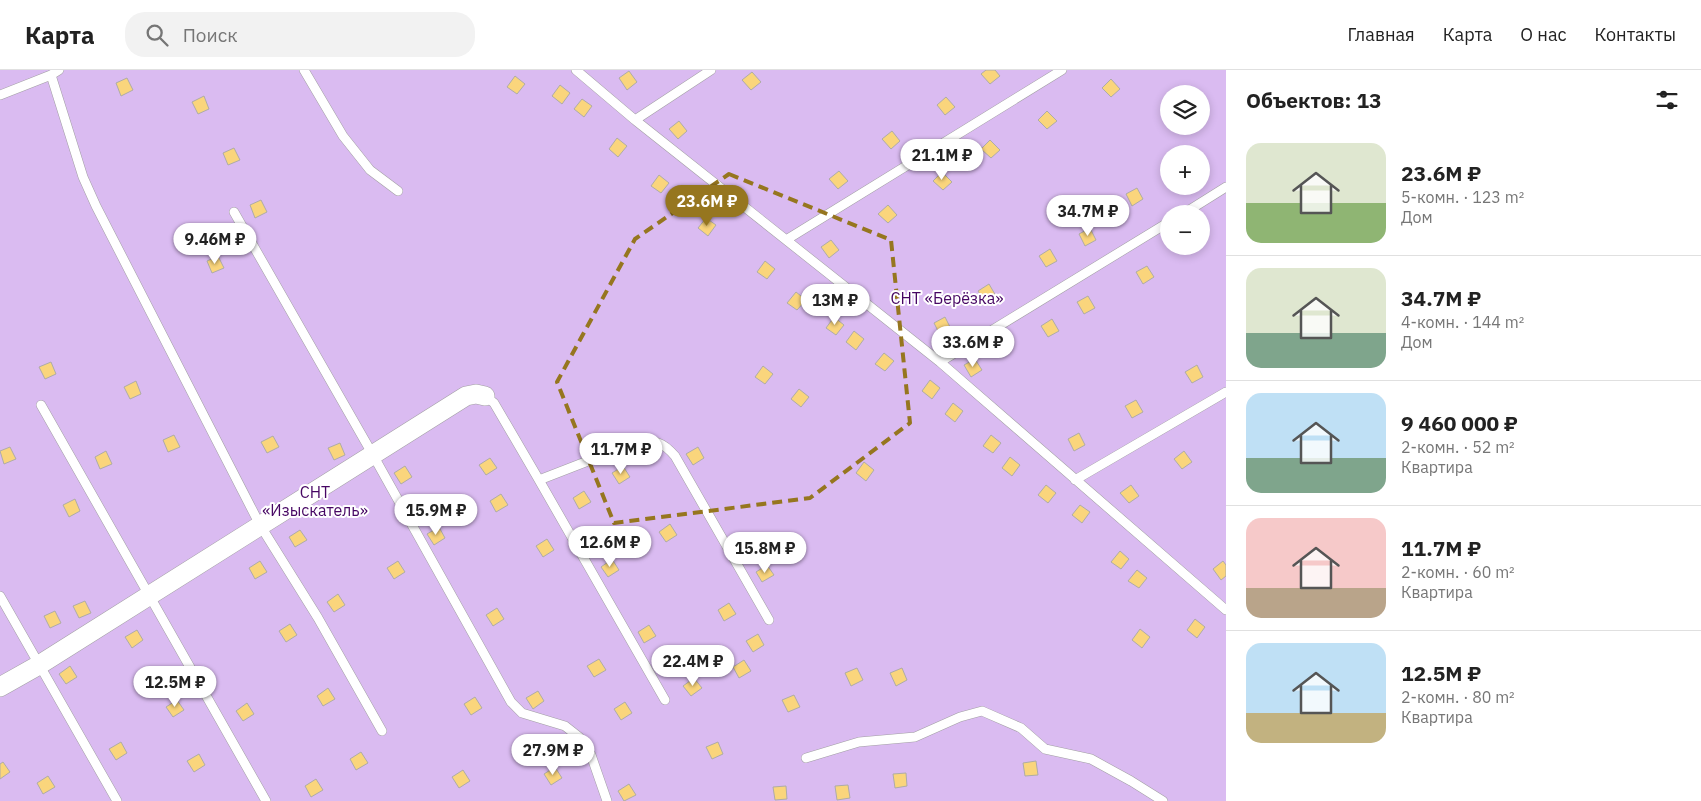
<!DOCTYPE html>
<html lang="ru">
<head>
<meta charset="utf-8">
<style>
  :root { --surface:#fff; --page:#f2f2f2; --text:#222; --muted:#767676; --line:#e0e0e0; --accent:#96761f }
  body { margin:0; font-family:"IBM Plex Sans",sans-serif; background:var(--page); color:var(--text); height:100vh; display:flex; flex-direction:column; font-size:19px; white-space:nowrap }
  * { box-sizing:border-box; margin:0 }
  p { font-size:16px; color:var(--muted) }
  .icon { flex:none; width:28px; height:28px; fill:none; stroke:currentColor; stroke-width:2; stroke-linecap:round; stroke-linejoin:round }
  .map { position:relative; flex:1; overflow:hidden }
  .details { display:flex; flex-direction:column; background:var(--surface); width:475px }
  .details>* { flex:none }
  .buttons { position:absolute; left:1160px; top:15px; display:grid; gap:10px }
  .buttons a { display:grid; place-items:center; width:50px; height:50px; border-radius:50%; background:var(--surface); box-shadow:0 2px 8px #0003; font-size:25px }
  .price { position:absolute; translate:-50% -42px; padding:0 11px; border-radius:18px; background:#fff; color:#222; font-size:16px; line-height:32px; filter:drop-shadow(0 1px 2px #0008) }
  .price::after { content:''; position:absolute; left:50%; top:30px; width:15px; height:11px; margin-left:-8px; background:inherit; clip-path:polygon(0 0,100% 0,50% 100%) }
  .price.selected { background:var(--accent); color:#fff }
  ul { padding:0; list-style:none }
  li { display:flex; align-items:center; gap:15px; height:125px; padding:0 20px }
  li+li { border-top:1px solid var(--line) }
  li span { display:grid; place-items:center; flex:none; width:140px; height:100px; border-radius:15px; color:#555 }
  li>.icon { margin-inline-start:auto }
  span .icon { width:60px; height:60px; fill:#fffc; stroke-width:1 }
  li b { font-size:21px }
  h2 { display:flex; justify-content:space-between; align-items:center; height:60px; padding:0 20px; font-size:21px }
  header { display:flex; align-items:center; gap:30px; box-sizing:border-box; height:70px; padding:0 25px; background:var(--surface); border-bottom:1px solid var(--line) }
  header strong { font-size:24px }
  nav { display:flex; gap:28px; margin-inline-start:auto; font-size:18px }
  .search { width:350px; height:45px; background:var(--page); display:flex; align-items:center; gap:12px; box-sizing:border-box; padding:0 18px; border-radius:20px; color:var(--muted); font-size:19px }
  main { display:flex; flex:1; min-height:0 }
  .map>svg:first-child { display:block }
</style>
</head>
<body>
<header>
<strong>Карта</strong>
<div class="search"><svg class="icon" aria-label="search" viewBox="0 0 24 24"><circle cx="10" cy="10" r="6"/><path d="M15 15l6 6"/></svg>Поиск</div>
<nav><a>Главная</a><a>Карта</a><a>О нас</a><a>Контакты</a></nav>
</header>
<main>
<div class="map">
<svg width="1226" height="731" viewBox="0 0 1226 731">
  <rect width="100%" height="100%" fill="#f8f5fa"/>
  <path fill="#dabbf1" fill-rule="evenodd" d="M0 0H1226V731H0ZM1169 24H1201V56H1169ZM1169 84H1201V116H1169ZM1169 144H1201V176H1169Z"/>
  <path fill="#fad57c" stroke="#aeaca7" d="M986 0H995L1000 6 990 14 981 4Z
    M629 1 637 12 627 20 619 8Z
    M752 2 761 12 751 20 742 10Z
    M515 6 525 14 517 24 507 17Z
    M127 8 133 20 121 26 116 13Z
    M1111 9 1120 19 1111 27 1102 18Z
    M560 15 570 23 562 34 552 26Z
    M204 26 209 39 198 44 192 32Z
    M946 27 955 37 945 45 937 35Z
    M582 29 592 36 584 47 574 39Z
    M1047 41 1057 51 1047 59 1038 50Z
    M679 51 687 61 678 69 669 59Z
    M892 61 900 71 891 79 882 69Z
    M617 68 627 76 618 87 609 79Z
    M990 70 1000 80 991 88 981 79Z
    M234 78 240 90 228 95 223 83Z
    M839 101 848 111 838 119 829 109Z
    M942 102 952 112 943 120 933 111Z
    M659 105 669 113 661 123 651 116Z
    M1137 118 1143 129 1132 136 1126 124Z
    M261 130 267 142 255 148 250 135Z
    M888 135 897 145 888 153 878 144Z
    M706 148 716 155 708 166 698 158Z
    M1090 158 1096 170 1085 176 1079 164Z
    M831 170 839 180 829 188 821 177Z
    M1050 179 1057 191 1046 197 1039 186Z
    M218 186 224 198 212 203 207 191Z
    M765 191 775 199 767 209 757 202Z
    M1147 196 1154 207 1143 214 1136 202Z
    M989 214 996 226 985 232 978 221Z
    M796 222 806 230 797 240 787 233Z
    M1088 226 1095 238 1084 244 1077 232Z
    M834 247 844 255 836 265 826 258Z
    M945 247 951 259 940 265 934 253Z
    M1052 249 1059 261 1048 267 1041 256Z
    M854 261 864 269 856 280 846 272Z
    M884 283 894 291 885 301 875 294Z
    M975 289 982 300 971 307 964 295Z
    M51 292 56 304 45 309 39 297Z
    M1197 295 1203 307 1192 313 1185 302Z
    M763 296 773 304 765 314 755 307Z
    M930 310 940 318 932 329 922 321Z
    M136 311 141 324 130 329 124 317Z
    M799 319 809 327 801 337 791 329Z
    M1136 330 1143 342 1132 348 1125 336Z
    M953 333 963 341 955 352 945 344Z
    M1079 363 1085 375 1074 381 1068 369Z
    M174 365 180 377 168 382 163 370Z
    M991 365 1001 373 993 383 983 376Z
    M273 366 279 377 267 383 261 372Z
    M340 373 345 385 334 390 328 378Z
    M10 377 16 389 4 394 0 381Z
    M698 377 704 388 693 395 686 384Z
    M106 381 112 394 100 399 95 387Z
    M1184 381 1192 392 1182 399 1174 389Z
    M1010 387 1020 395 1012 406 1002 398Z
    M490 388 497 398 486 405 479 395Z
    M864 392 874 400 866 411 856 403Z
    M405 396 412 407 401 414 394 403Z
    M623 396 630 407 619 414 612 403Z
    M1046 415 1056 423 1048 433 1038 425Z
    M1131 415 1139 426 1129 433 1120 423Z
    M584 421 591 432 579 439 573 428Z
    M501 424 508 435 496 442 490 431Z
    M75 429 80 441 69 447 63 435Z
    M1080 435 1090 442 1082 453 1072 445Z
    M670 454 677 465 666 472 659 462Z
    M439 457 445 468 434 475 427 464Z
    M300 460 307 470 295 477 289 467Z
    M547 469 554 480 543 487 536 476Z
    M1120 481 1129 489 1121 499 1111 492Z
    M612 489 619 500 608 507 601 497Z
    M260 491 267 502 255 509 249 498Z
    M398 491 405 502 394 509 387 498Z
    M1223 491 1226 495V506L1221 510 1213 499Z
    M767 495 774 505 762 512 756 502Z
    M1137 500 1147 508 1139 518 1128 511Z
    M338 524 345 535 334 542 327 532Z
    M85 531 91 543 79 548 73 536Z
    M729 533 736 544 724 551 718 540Z
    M497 538 504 549 493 556 486 545Z
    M55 541 61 553 50 558 44 546Z
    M1195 549 1205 557 1197 568 1187 560Z
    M290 554 297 565 286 572 279 561Z
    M649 555 656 566 644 573 638 562Z
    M1140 559 1150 567 1142 578 1132 570Z
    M137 560 143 570 132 578 125 567Z
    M758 564 764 575 753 582 746 571Z
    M599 589 606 600 594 607 587 596Z
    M744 590 751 601 739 608 733 597Z
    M70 596 77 607 66 614 59 604Z
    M857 598 863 610 851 616 845 603Z
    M902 598 907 610 896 616 890 603Z
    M694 608 702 618 691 626 683 616Z
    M328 618 335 629 323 636 317 626Z
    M538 621 544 631 533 639 526 628Z
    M794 625 800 637 788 642 782 630Z
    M475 627 482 638 471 645 464 634Z
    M177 630 184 640 173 647 166 637Z
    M625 632 632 643 621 650 614 639Z
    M247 633 254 644 243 651 236 641Z
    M121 672 127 683 116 690 109 679Z
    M718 672 723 684 712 689 706 677Z
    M361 682 368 693 356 700 350 689Z
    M199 684 205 695 194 702 187 691Z
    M1036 691 1038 705 1025 706 1023 693Z
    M3 692 10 702 0 709V694Z
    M555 697 562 708 551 715 544 704Z
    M463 700 470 711 459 718 452 707Z
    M906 703 907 716 895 718 893 704Z
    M48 706 55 717 43 724 37 713Z
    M316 709 323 720 311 727 305 716Z
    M629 714 636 725 624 731 618 721Z
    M848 715 850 728 837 730 835 716Z
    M786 716 787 729 775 730 773 717Z"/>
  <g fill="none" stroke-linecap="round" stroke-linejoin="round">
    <defs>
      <path id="service" d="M304 0 343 66 370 100 398 121
        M576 0 635 50 940 292 1226 540
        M51 5 83 107 96 136 260 455 318 548 382 661
        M0 25 51 5 59 0
        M635 50 711 0
        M234 142 373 385 511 632 522 643 565 656 579 667 591 685 607 731
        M1183 144 1226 117
        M786 170 1062 0
        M940 292 1169 152
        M485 326 494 333 539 410 637 372C656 371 662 371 675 386L769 550
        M41 335 266 731
        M539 410 665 630
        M1075 410 1226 322
        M0 526 117 731
        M806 688 859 672 915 667 960 647 982 641 1021 658 1045 679 1091 689 1131 711 1163 731"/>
      <path id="minor" d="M0 617 39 595 466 326 476 324 485 326"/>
    </defs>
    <use href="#service" stroke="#a29fa4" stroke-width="10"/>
    <use href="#minor" stroke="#a29fa4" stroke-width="20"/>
    <use href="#service" stroke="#fff" stroke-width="9"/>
    <use href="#minor" stroke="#fff" stroke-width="19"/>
  </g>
  <path fill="none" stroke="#96761f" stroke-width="4" stroke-dasharray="10 6" stroke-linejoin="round" d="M729 104 891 170 910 353 810 428 614 453 557 312 635 169Z"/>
  <g text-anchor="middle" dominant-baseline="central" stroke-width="4" stroke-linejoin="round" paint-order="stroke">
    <g font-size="16" fill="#460663" stroke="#fff">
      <text x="947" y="228">СНТ «Берёзка»</text>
      <text x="315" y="422">СНТ<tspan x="315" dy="18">«Изыскатель»</tspan></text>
    </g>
  </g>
</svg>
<div class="buttons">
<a><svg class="icon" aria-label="layers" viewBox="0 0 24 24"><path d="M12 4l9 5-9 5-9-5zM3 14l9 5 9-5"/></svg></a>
<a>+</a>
<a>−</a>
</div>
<b class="price" style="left:942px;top:111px">21.1M ₽</b>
<b class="price selected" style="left:707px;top:157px">23.6M ₽</b>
<b class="price" style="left:1088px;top:167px">34.7M ₽</b>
<b class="price" style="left:215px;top:195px">9.46M ₽</b>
<b class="price" style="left:835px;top:256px">13M ₽</b>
<b class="price" style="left:973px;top:298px">33.6M ₽</b>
<b class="price" style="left:621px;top:405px">11.7M ₽</b>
<b class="price" style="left:436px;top:466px">15.9M ₽</b>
<b class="price" style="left:610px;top:498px">12.6M ₽</b>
<b class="price" style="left:765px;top:504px">15.8M ₽</b>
<b class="price" style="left:693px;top:617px">22.4M ₽</b>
<b class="price" style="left:175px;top:638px">12.5M ₽</b>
<b class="price" style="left:553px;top:706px">27.9M ₽</b>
</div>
<section class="details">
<h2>Объектов: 13<svg class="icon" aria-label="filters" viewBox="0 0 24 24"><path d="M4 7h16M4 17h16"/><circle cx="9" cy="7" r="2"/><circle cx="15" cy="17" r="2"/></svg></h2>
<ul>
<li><span style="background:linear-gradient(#dfe7d0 60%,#8fb573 0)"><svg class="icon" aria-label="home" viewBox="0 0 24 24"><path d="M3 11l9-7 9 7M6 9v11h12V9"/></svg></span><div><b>23.6M ₽</b><p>5-комн. · 123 m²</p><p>Дом</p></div></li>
<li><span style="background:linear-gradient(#dfe7d0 65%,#7fa58c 0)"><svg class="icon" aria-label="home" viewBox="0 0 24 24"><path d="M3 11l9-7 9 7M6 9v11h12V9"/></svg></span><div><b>34.7M ₽</b><p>4-комн. · 144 m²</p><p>Дом</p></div></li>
<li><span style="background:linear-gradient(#bfe0f5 65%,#7fa58c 0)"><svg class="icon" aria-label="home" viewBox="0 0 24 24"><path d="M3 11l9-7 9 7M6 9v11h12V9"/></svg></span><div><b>9 460 000 ₽</b><p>2-комн. · 52 m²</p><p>Квартира</p></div></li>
<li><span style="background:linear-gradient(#f6c9c9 70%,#b9a48a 0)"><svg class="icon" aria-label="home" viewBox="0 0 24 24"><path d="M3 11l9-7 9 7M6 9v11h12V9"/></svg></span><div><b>11.7M ₽</b><p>2-комн. · 60 m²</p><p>Квартира</p></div></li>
<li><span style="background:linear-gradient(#bfe0f5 70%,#c2b280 0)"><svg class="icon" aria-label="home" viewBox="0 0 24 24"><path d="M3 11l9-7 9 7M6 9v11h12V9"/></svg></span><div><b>12.5M ₽</b><p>2-комн. · 80 m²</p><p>Квартира</p></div></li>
</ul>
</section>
</main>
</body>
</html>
